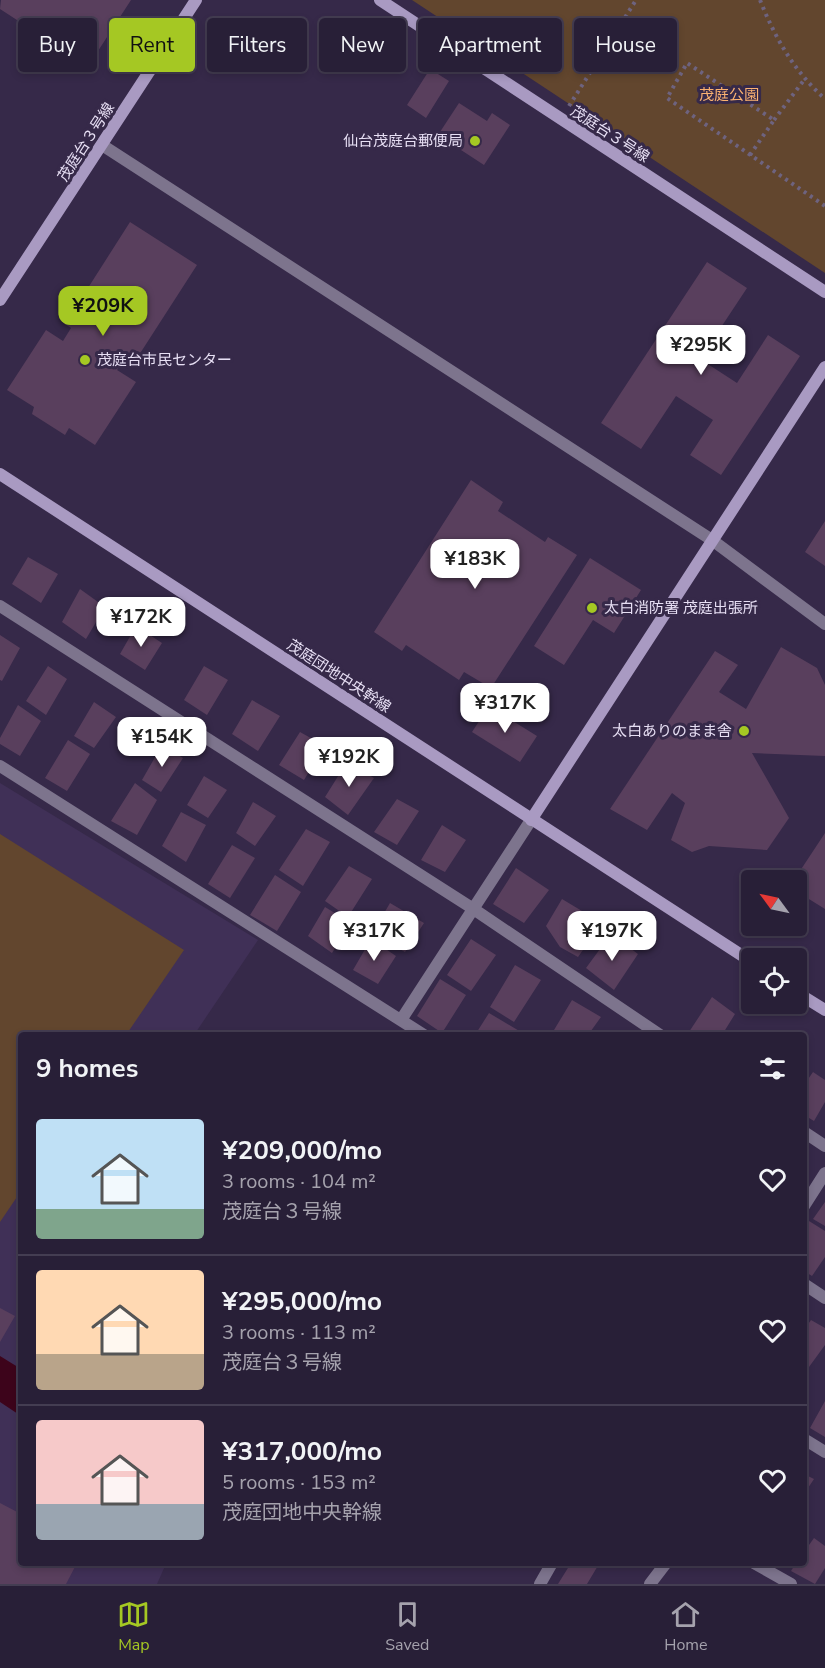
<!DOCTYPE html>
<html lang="en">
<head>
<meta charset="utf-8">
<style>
  :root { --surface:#281f37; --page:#30273f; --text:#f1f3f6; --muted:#a5a2ad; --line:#443d52; --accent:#a5c823 }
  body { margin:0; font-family:"Nunito Sans","Noto Sans JP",sans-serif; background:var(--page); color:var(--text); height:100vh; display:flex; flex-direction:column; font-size:22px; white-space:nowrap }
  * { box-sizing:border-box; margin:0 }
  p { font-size:20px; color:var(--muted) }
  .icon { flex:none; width:33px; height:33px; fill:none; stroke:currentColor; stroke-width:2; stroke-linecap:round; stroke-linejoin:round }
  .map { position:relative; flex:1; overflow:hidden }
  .drawer { position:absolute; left:18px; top:1032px; width:789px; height:534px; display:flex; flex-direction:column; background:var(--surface); border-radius:6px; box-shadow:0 3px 9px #0003,0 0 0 2px var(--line) }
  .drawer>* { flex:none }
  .banner { position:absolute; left:18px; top:18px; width:789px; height:54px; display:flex; gap:12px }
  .needle { width:39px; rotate:303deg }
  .controls { position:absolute; left:741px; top:870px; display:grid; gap:12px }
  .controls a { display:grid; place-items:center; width:66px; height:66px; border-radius:6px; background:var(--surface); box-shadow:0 3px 9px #0003,0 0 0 2px var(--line); font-size:30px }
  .price { position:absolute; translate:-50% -51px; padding:0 14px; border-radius:12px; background:#fff; color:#222; font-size:20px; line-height:39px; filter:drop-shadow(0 2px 3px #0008) }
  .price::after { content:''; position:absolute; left:50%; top:36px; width:18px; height:14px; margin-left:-9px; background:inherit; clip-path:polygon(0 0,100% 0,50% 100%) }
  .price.current { background:var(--accent); color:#111 }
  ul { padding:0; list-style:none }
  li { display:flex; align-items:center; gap:18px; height:150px; padding:0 18px }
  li+li { border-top:2px solid var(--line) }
  li span { display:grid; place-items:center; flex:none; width:168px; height:120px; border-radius:6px; color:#555 }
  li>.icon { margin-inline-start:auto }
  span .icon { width:72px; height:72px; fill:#fffc; stroke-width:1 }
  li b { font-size:26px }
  h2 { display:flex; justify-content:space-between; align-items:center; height:72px; padding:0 18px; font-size:26px }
  .tag { padding:0 21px; border-radius:6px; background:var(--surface); box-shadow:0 3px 9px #0003,0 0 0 2px var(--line); font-size:21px; line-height:54px }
  .tag.current { background:var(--accent); color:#111 }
  .menu { display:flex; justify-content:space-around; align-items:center; height:84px; border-top:2px solid var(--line); background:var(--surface); font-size:16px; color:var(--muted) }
  .menu a { display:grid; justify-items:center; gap:3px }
  .menu .current { color:var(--accent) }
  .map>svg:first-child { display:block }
</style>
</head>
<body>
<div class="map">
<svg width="825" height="1584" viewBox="0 0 825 1584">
  <rect width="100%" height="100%" fill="#362949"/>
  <path fill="#403057" d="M0 783 258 940 194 1035H21V1563H163L165 1566 157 1584H0Z"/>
  <path fill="#62462e" d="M412 0H825V273Z
    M0 834 184 950 126 1035H21V1191L0 1222Z"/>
  <path fill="#3d041b" d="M0 1356 21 1369V1416L0 1402Z"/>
  <path fill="#593f5d" d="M1 0H131L98 51 94 48 77 52 74 57 0 9Z
    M430 69 449 81 426 118 407 105Z
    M459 103 487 121 492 113 510 125 484 165 438 135Z
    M130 222 197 265 130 369 122 363 117 370 136 382 95 445 69 428 65 435 32 414 34 407 7 390 46 330 63 341 71 328 65 324Z
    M707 262 747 288 700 359 737 383 768 335 800 356 721 475 690 455 713 420 676 396 641 449 601 423Z
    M471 480 503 502 498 511 545 542 548 537 577 555 491 688 464 672 459 680 406 645 402 651 374 632Z
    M825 521V566L805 552Z
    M28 557 58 574 41 603 12 584Z
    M590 558 641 590 614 633 593 620 564 665 534 646Z
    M80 589 105 607 86 639 62 622Z
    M136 626 162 643 145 670 120 654Z
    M0 635 20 648 2 681 0 680Z
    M781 647 817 668 825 685V756L752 753 789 818 767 850 709 846 692 852 671 840 685 803 672 793 647 830 610 809 715 651 738 665 719 692 746 709Z
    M48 666 67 679 46 715 26 701Z
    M204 666 228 680 207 715 184 700Z
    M252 700 280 716 258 751 232 734Z
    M94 702 116 717 94 748 74 736Z
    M18 705 41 721 20 756 0 744V738Z
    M489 706 537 736 520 762 472 732Z
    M300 732 325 746 304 780 279 765Z
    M68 740 90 754 67 791 45 778Z
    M162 745 183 758 161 792 142 780Z
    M347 762 374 778 348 815 325 797Z
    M204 776 227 790 208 818 187 805Z
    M135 783 157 800 137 835 111 821Z
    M397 799 419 811 397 845 374 832Z
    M253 802 276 816 255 846 236 833Z
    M181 812 206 825 186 862 162 846Z
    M442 825 466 840 445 872 421 860Z
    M306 829 330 842 303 886 279 870Z
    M825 833V909L796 891V880H794Z
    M232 845 255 858 230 898 208 884Z
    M349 866 372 879 348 917 325 901Z
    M516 868 549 890 524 923 493 904Z
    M275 875 301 892 277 931 250 915Z
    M562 899 602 923 578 957 560 947 546 926Z
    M390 903 424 923 405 952 372 934Z
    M325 907 351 923 332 953 308 936Z
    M611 934 638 954 614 990 586 968Z
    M371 939 396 956 378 984 353 970Z
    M471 939 496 955 471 991 447 975Z
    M515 965 541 980 514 1022 490 1007Z
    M440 979 466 995 442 1033 417 1016Z
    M712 997 735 1014 722 1035H687Z
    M572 1000 601 1017 588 1035H551Z
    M489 1013 521 1032 519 1035H475Z
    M813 1072 825 1080V1102L814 1121 804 1115V1085Z
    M825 1202V1226L813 1219Z
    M809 1221 825 1231V1257L812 1276 804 1271V1229Z
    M0 1308 15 1316 0 1342Z
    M811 1320 825 1328V1345L809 1367 804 1364V1330Z
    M825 1401V1437L810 1428Z
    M804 1474 814 1479 804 1494Z
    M0 1503 21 1514V1563H77L66 1584H0Z
    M814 1538 825 1546V1568L815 1584 791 1571 796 1563H804V1552Z
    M571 1563H597L599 1564 587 1584H558Z"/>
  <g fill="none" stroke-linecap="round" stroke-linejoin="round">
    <path stroke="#6e637f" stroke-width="4" stroke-dasharray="3 4.5" stroke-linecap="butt" d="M760 0C775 38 794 71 825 99
      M569 106 636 0
      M774 120 804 80
      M750 155 774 120 687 63 667 98 825 206"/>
    <path stroke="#7d748d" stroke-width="12" d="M102 145 712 540 825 624
      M0 606 472 908 660 1035
      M0 766 424 1035
      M401 1020 531 820
      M804 1132 825 1146
      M804 1206 825 1173
      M804 1284 825 1298
      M804 1439 825 1452
      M754 1563 791 1584
      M540 1584 552 1563
      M650 1584 666 1563"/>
    <path stroke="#a99ac2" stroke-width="12" d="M380 0 825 292
      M0 300 196 0
      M0 474 752 962
      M531 820 825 367
      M796 992 825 1010"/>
  </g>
  <g fill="#a5c823" stroke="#362949" stroke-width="2">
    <circle cx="475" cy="141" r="6"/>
    <circle cx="85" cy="360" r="6"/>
    <circle cx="592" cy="608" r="6"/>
    <circle cx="744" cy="731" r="6"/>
  </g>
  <g text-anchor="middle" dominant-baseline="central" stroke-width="6" stroke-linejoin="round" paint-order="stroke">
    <g font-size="15" fill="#fbb271" stroke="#362949">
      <text x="729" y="95">茂庭公園</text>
    </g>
    <g font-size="15" fill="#e7dff4" stroke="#362949">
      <text transform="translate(610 134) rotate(33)">茂庭台３号線</text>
      <text transform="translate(86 142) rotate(-57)">茂庭台３号線</text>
      <text transform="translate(339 676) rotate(33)">茂庭団地中央幹線</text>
    </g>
    <g font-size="15" fill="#e7dff4" stroke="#362949" text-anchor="end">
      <text x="463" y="141">仙台茂庭台郵便局</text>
      <text x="97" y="360" text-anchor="start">茂庭台市民センター</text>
      <text x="604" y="608" text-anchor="start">太白消防署 茂庭出張所</text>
      <text x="732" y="731">太白ありのまま舎</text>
    </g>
  </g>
</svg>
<div class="controls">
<a><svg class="needle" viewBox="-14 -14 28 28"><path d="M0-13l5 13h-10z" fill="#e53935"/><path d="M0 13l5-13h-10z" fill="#a5a2ad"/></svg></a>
<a><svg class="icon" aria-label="locate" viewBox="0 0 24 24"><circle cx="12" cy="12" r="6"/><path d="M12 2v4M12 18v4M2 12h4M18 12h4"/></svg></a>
</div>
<b class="price current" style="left:103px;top:337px">¥209K</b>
<b class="price" style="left:701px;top:376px">¥295K</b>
<b class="price" style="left:475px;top:590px">¥183K</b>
<b class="price" style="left:141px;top:648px">¥172K</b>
<b class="price" style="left:505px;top:734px">¥317K</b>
<b class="price" style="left:162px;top:768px">¥154K</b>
<b class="price" style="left:349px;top:788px">¥192K</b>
<b class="price" style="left:374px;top:962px">¥317K</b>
<b class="price" style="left:612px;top:962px">¥197K</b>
<div class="banner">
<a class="tag">Buy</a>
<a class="tag current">Rent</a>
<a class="tag">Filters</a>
<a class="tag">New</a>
<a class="tag">Apartment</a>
<a class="tag">House</a>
</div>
<section class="drawer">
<h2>9 homes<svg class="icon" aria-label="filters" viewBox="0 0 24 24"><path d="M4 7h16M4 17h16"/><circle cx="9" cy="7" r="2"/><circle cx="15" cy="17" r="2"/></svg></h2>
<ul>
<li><span style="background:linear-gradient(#bfe0f5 75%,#7fa58c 0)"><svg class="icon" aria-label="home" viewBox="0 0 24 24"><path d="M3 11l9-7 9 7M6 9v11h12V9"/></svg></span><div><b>¥209,000/mo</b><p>3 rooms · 104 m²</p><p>茂庭台３号線</p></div><svg class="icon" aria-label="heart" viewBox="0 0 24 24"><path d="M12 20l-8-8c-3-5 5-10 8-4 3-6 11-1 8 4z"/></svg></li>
<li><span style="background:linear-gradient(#ffd9b3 70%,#b9a48a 0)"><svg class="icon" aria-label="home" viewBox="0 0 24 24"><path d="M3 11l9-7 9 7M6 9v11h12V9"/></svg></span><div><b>¥295,000/mo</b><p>3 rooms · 113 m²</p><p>茂庭台３号線</p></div><svg class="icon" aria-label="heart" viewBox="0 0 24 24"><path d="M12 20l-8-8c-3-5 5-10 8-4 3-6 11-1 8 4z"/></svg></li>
<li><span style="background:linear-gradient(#f6c9c9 70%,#9aa5b1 0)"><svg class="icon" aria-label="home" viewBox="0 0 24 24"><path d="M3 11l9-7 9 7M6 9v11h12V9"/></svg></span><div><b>¥317,000/mo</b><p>5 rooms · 153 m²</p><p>茂庭団地中央幹線</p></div><svg class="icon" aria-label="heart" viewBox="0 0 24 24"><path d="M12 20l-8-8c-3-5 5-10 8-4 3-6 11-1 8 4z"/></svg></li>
</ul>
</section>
</div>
<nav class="menu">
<a class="current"><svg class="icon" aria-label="map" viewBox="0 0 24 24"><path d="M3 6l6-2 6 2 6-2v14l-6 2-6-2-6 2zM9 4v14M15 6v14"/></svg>Map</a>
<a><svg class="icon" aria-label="saved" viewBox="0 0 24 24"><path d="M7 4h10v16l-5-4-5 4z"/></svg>Saved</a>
<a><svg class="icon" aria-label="home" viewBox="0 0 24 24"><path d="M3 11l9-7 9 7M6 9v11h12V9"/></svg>Home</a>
</nav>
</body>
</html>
